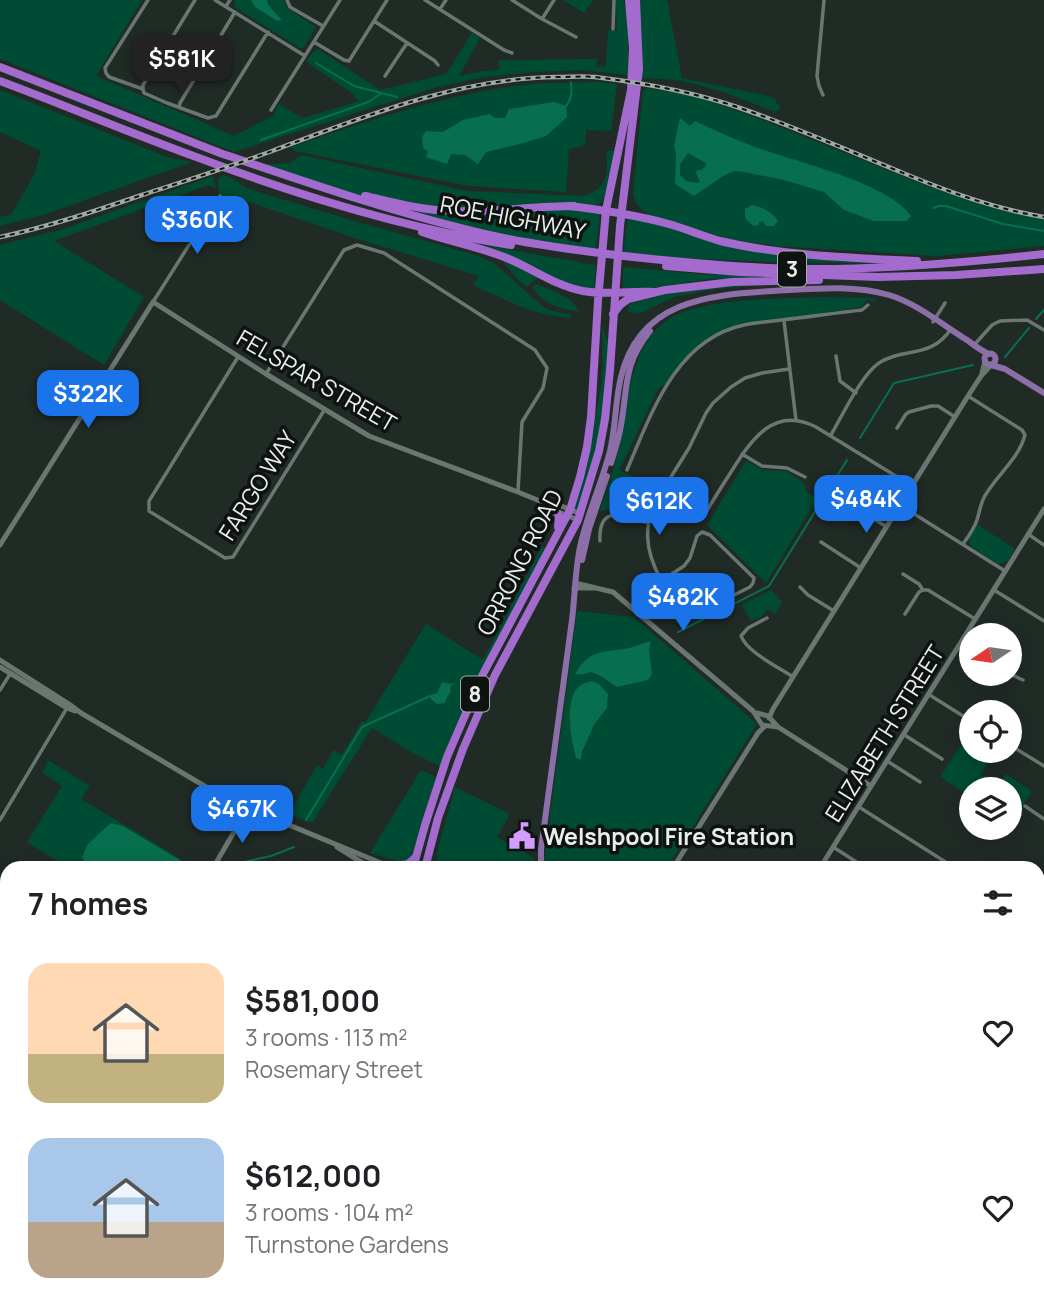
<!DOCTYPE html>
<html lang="en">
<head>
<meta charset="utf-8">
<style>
  :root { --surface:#fff; --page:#f2f2f2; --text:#202124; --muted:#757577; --accent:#1a73e8 }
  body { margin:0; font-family:Manrope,sans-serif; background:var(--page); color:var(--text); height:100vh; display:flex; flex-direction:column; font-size:26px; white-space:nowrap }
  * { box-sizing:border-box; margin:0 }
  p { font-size:23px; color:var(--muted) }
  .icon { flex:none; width:38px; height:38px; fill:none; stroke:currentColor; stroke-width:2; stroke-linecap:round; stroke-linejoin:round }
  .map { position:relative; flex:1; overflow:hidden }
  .drawer { position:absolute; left:0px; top:861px; width:1045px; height:450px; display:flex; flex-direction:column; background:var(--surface); border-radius:21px 21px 0 0; box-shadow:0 4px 18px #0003 }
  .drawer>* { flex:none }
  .needle { width:46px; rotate:257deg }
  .fabs { position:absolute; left:959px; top:623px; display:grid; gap:14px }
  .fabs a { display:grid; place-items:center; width:63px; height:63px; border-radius:50%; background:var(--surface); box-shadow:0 4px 18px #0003; font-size:35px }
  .price { position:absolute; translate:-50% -60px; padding:0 16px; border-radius:14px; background:var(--accent); color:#fff; font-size:23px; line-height:46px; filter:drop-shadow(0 2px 4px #0008) }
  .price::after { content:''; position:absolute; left:50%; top:42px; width:21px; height:16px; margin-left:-10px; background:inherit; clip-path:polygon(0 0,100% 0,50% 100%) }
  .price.on { background:#222; color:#fff }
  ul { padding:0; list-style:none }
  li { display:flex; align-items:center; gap:21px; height:175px; padding:0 28px }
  li span { display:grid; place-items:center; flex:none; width:196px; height:140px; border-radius:21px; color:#555 }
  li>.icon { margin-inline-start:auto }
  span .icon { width:84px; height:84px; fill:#fffc; stroke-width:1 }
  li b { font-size:30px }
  h2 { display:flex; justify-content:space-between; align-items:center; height:84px; padding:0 28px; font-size:30px }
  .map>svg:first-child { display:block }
</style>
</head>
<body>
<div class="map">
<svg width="1044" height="1310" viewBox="0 0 1044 1310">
  <rect width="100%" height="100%" fill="#212b26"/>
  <path fill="#004b33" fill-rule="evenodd" d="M0 0H142L96 76 234 136 274 115 278 104 303 118 359 101 353 96 355 95 309 64 307 60 313 52 318 49 380 90 446 74 472 33 480 38 459 76 484 71 499 70 498 60 597 59 596 67 606 66 608 30 617 31 616 0H624L628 24V75L583 70 533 72 484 77 434 88 234 152 0 59Z
    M235 0H284L287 8 316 27 303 48H300L236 8 234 5Z
    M563 0H593L584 13Z
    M637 0H667L682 78 769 96 777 100 776 103 781 106 779 110 775 112C736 96 684 75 642 79Z
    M596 82 617 84 611 131 586 130 585 145 569 149 566 192 469 186 295 151 291 147C364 122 437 97 515 86 541 82 569 83 596 82Z
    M647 88 699 97 760 119 922 184 967 200 1000 210 1044 219V246L937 256 776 246 729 239 650 215C640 209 635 205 633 193L643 91Z
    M0 90 167 157 192 162 43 215 0 226V217L11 215 34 175 41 151 0 132Z
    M607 151H614C612 171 614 191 598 205L478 212 406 204 327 189 256 165 290 163 301 155 467 191 583 196C609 188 607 175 607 151Z
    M224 175 237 181 246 188 354 221 475 255 494 263 542 306 549 310 571 315V318C536 316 504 299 473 285L479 276 361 240 252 203 233 198 219 197 218 178Z
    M213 176 216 188 208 185 54 241 144 297 104 365 0 300V245L60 230Z
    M564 209 600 213 596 248C574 248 553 244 531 239 488 231 446 221 403 210L452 215H477Z
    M628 217 647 220 723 244 916 263C817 264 722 262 623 253Z
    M460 241 596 265 594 289 565 282 499 252Z
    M502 260 539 278 535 279 527 287 515 277Z
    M623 267 702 274 811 278 711 279 623 292Z
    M790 283 715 289 674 297 640 313 628 312 629 308 628 304 679 291 712 286Z
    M535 285H539C552 291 574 297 579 312 559 308 544 305 532 287Z
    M821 297 876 298 875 302 867 300 861 307 784 320 745 324 723 332 697 347 667 384 659 387 619 470 655 487 653 493V500L647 516 642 519 610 509 600 511C607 489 615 466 620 444 629 397 630 332 683 312 721 298 780 299 821 297Z
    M602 326 608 342 609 352 604 418 579 511 574 508C587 467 593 428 601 386 604 367 602 346 602 326Z
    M746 461 764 470 785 471 799 479 806 486 807 492 817 499 766 583 707 525Z
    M978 525 1015 549 1007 562 999 564C993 560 970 548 969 542 968 536 975 529 978 525Z
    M542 546 547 548 441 767 411 752 372 728 312 823 289 814 317 765 323 769 333 750 342 755 362 721 365 723 426 624 483 660Z
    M771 590 782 602 775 614 768 609 761 617 751 621 742 605Z
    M577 611 634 617 757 724 667 868H543ZM650 641 649 649 652 674 617 687 595 673H575L584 662ZM607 708C595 723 584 740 581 759L576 758 573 747 570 718Z
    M971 729V751H995L980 775 998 786 1006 774 1032 791 1012 823 1010 822V789H971V797L940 777Z
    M48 760 90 786 81 799 197 868 123 826 87 866 90 868H68L27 842 62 786 43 773Z
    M421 770 436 777 411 858 400 862 370 853Z
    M455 787 510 814 497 837 534 858 532 868H436L437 852Z
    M522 1304H712L722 1310H524Z"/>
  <path fill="#086f4e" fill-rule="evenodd" d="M251 0H267L268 5 282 20 277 21 255 7Z
    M554 102 566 106 567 117 546 136 520 144 486 152 478 164 465 155 451 154 447 164 426 157 428 151 423 148 422 137 426 131 443 132 463 120 490 114 494 118H505L509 109Z
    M680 118 690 126 695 121C715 130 735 140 755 147 794 161 889 183 911 216L907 221H874L844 210 824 192 784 180 744 172 734 171 723 176 694 196 675 184 676 154 674 146ZM688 153 706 163 705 167 701 170H697L696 173 700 182 696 183 686 181 680 175V164Z
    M752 205C764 208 771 211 778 221L774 226H766L763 221 759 222V225L753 226 745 218V209Z
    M651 641 649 649 652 674 648 680 617 687C610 683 601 675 594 673 586 671 585 676 575 674 590 648 604 653 629 648 636 646 643 643 651 641Z
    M592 681 599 684 608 694 607 708 594 725 582 752 581 760 576 758C571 741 563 696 581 685 583 683 590 682 592 681Z
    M442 682 450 684 457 683 452 685 450 689 451 692 447 697 445 703 437 704 430 698V695L437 693Z
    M111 823 123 826 194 868H90L87 866 82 857 88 844Z"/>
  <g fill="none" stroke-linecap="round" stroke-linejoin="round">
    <path stroke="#086f4e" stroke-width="2" d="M316 63 354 86 397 97
      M566 106C572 99 572 91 571 82
      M261 140 368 102 382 93
      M933 208 939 206H946L1003 224 1044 231
      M1036 319 1044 310
      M1005 357 1029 328
      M860 438 894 383 973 365
      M678 632 769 586 847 460
      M306 820 362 727 430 696
      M235 864 271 856 294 847"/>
    <path stroke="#6a7670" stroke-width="3.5" d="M148 0 105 68 106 73 109 77 143 89 144 93 167 103 208 118 216 116 268 32
      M215 0 305 56
      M287 0 290 7 323 26
      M425 0 504 50 512 53
      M512 0 542 19 576 37
      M226 6 230 0
      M440 9 446 0
      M542 19 554 0
      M374 21 435 61 438 65
      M613 29 614 0
      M314 42 344 60 349 61 387 0
      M385 76 407 43
      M143 89V85L195 0
      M823 95 819 86 817 76 824 0
      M179 107 180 103 235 12
      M271 110 340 0
      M153 302 220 196
      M784 321 796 420
      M933 322 945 303
      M975 344 992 325 1000 321 1027 320 1044 330
      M836 356 840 381 856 393
      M238 357 149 501V511L225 558 233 557 325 409
      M266 374 344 250 357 245 384 253 535 350 547 368 543 388 522 422 518 491
      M897 428 906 414 909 412 931 406H938L955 417
      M831 435C842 416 862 374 879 363 904 347 931 359 951 329
      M742 454 762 466 787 468 805 477
      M627 470C651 414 676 339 744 325 756 322 769 322 781 320 808 317 835 313 862 310L868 305
      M666 485 689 448 706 413 713 403 731 387 745 378 762 373 789 369
      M659 493C643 525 644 549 661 580
      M846 502 887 527
      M900 505 1005 571
      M705 514C713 500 722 486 731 472 751 440 774 405 816 427L912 486
      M1028 534 1044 545
      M600 541C598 502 626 517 648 523
      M821 542 861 568
      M963 544C968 537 974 529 977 520 980 511 980 503 986 494 998 474 1019 458 1025 435L1022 430 968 396
      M903 574 919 584 923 590
      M800 587 808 595 834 611
      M994 590 1044 621
      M631 607 644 592 684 566 690 558 697 536 702 532 710 535 754 578 753 583 750 587 708 608 701 609
      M905 614 919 592 923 590H928L975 619
      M767 618 748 628 741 636C747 652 778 667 793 677
      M959 645 971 653
      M1010 674 1023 680
      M0 690 10 674
      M928 694 971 721
      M903 734 942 759
      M1010 745 1044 766
      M887 761 920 782
      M1025 806 1044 819
      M859 807 955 868
      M0 820 67 708
      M833 847 866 868
      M1038 920 1044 924
      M1038 1029 1044 1033
      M1038 1170 1044 1174
      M0 1197 7 1186
      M1038 1248 1044 1252
      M788 1304 798 1310
      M871 1304 881 1310
      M878 1304 888 1310
      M1000 1304 1010 1310
      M726 1310 730 1304
      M730 1310 734 1304
      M845 1310 849 1304
      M961 1310 965 1304"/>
    <path stroke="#6a7670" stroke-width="5" d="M982 373 985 361
      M547 504 559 505 581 514
      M0 545 153 302 266 374 369 436 518 492 547 504 556 511 578 520
      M575 583 613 592 753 711 762 725 778 727
      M574 588H596
      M0 660 69 704 81 713 213 791 248 808 393 868
      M0 667 67 708 75 711
      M757 713 768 716 778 727 871 786
      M769 718 773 709 968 396 981 376 991 365
      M337 847 371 868
      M213 868 248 808
      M673 868 758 733 765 726
      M820 868 1044 509
      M1038 1086 1044 1090
      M0 1117 7 1122
      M184 1304 190 1310
      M86 1310 90 1304"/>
    <path stroke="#8c6fa8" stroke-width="6" d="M984.5 359a5.5 5.5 0 1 1 11 0a5.5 5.5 0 1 1-11 0Z
      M991 365 1005 369 1044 393
      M611 463C615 450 619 438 621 425 628 385 623 365 650 331
      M582 560 589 529 607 476
      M541 868V849L572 620C575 596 575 571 580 547 587 514 602 483 610 451 616 426 615 401 621 377 639 301 707 295 773 291 810 289 853 284 889 295 916 303 943 325 967 340 974 345 981 351 989 354
      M515 1304V1310
      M521 1304V1310"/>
    <path stroke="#a26bcd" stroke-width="8" d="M0 67 220 153C311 184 401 215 494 236 534 245 575 250 615 255 677 262 738 268 800 269 882 270 963 263 1044 254
      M0 81C67 106 132 134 199 158 300 196 404 228 511 245
      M365 196C392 202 421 210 450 211 491 213 532 206 574 206
      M569 206C603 210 636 215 669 224 686 229 703 236 720 241 784 256 852 258 917 261
      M422 232C451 242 481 247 509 259 533 269 556 286 583 291 609 296 632 290 657 292
      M666 266 740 272 878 277 956 275 1044 269
      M613 314 620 305 628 299 665 290 732 282 819 280
      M556 511 559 516 558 527
      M392 867 408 864 416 857
      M413 868 425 825 447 757 483 674 570 510 580 477 587 447 591 417 598 301 606 210 631 90 633 48 629 0
      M425 868 438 818 463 749 495 675 578 520 599 451 605 419 610 370 620 226 639 69 636 0
      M353 1304V1310
      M365 1304V1310"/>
    <defs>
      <path id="rail" d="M0 237C48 227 95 211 142 195 185 181 229 167 272 151 363 117 458 78 557 77 570 77 583 76 595 77 644 83 694 92 740 108 795 127 849 151 903 173 949 192 995 209 1044 217"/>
    </defs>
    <use href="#rail" stroke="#9fa8a3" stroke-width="4.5"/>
    <use href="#rail" stroke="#0e1210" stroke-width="2" stroke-dasharray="5" stroke-linecap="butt"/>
  </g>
  <defs>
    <symbol id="civic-bare" viewBox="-9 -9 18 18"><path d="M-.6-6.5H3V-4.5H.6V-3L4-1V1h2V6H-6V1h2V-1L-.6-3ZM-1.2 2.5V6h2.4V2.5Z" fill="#d29dfd" stroke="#0e1210" stroke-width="2.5" paint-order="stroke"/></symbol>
  </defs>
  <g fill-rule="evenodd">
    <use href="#civic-bare" x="503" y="817" width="38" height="38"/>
  </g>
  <g text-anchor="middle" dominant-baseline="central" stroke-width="7" stroke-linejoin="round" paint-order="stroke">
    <g fill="#0e1210" stroke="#a7adaa" stroke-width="2">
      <rect x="778" y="251.5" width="28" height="35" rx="5"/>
      <rect x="461" y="676.5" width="28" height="35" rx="5"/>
    </g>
    <g font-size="21" font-weight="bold" fill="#e9f0ec">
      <text x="792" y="269">3</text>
      <text x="475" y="694">8</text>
    </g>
    <g font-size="23" fill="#e9f0ec" stroke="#0e1210">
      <text transform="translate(513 217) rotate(11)">ROE HIGHWAY</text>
      <text transform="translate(317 380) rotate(30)">FELSPAR STREET</text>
      <text transform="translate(257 485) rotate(-58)">FARGO WAY</text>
      <text transform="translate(519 562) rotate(-63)">ORRONG ROAD</text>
      <text transform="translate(884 733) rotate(-58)">ELIZABETH STREET</text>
    </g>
    <g font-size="23" font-weight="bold" fill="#e9f0ec" stroke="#0e1210" text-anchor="start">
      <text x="543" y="836">Welshpool Fire Station</text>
    </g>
  </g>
</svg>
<div class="fabs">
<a><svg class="needle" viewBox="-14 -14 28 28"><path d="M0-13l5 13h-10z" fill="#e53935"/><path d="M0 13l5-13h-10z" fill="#757577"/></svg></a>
<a><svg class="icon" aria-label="locate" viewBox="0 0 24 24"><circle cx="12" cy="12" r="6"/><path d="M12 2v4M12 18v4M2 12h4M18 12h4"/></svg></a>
<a><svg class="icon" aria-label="layers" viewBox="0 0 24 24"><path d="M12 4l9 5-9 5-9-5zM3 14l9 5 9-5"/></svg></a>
</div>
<b class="price on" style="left:182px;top:95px">$581K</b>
<b class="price" style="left:197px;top:256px">$360K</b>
<b class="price" style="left:88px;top:430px">$322K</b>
<b class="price" style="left:866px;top:535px">$484K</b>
<b class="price" style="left:659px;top:537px">$612K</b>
<b class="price" style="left:683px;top:633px">$482K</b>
<b class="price" style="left:242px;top:845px">$467K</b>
<section class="drawer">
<h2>7 homes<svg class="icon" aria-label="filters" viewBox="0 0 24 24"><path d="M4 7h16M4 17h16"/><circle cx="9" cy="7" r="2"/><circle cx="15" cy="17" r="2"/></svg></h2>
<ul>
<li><span style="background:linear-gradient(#ffd9b3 65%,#c2b280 0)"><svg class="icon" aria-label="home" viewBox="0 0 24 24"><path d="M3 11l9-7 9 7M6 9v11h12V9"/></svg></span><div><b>$581,000</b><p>3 rooms · 113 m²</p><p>Rosemary Street</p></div><svg class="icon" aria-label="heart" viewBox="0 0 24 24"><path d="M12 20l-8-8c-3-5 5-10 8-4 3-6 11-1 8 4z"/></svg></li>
<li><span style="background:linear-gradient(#a9c7e8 60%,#b9a48a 0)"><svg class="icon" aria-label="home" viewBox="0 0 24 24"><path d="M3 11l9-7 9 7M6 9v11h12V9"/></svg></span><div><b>$612,000</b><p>3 rooms · 104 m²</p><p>Turnstone Gardens</p></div><svg class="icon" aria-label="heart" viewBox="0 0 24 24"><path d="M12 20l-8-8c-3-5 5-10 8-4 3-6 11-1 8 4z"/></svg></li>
</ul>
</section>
</div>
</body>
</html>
